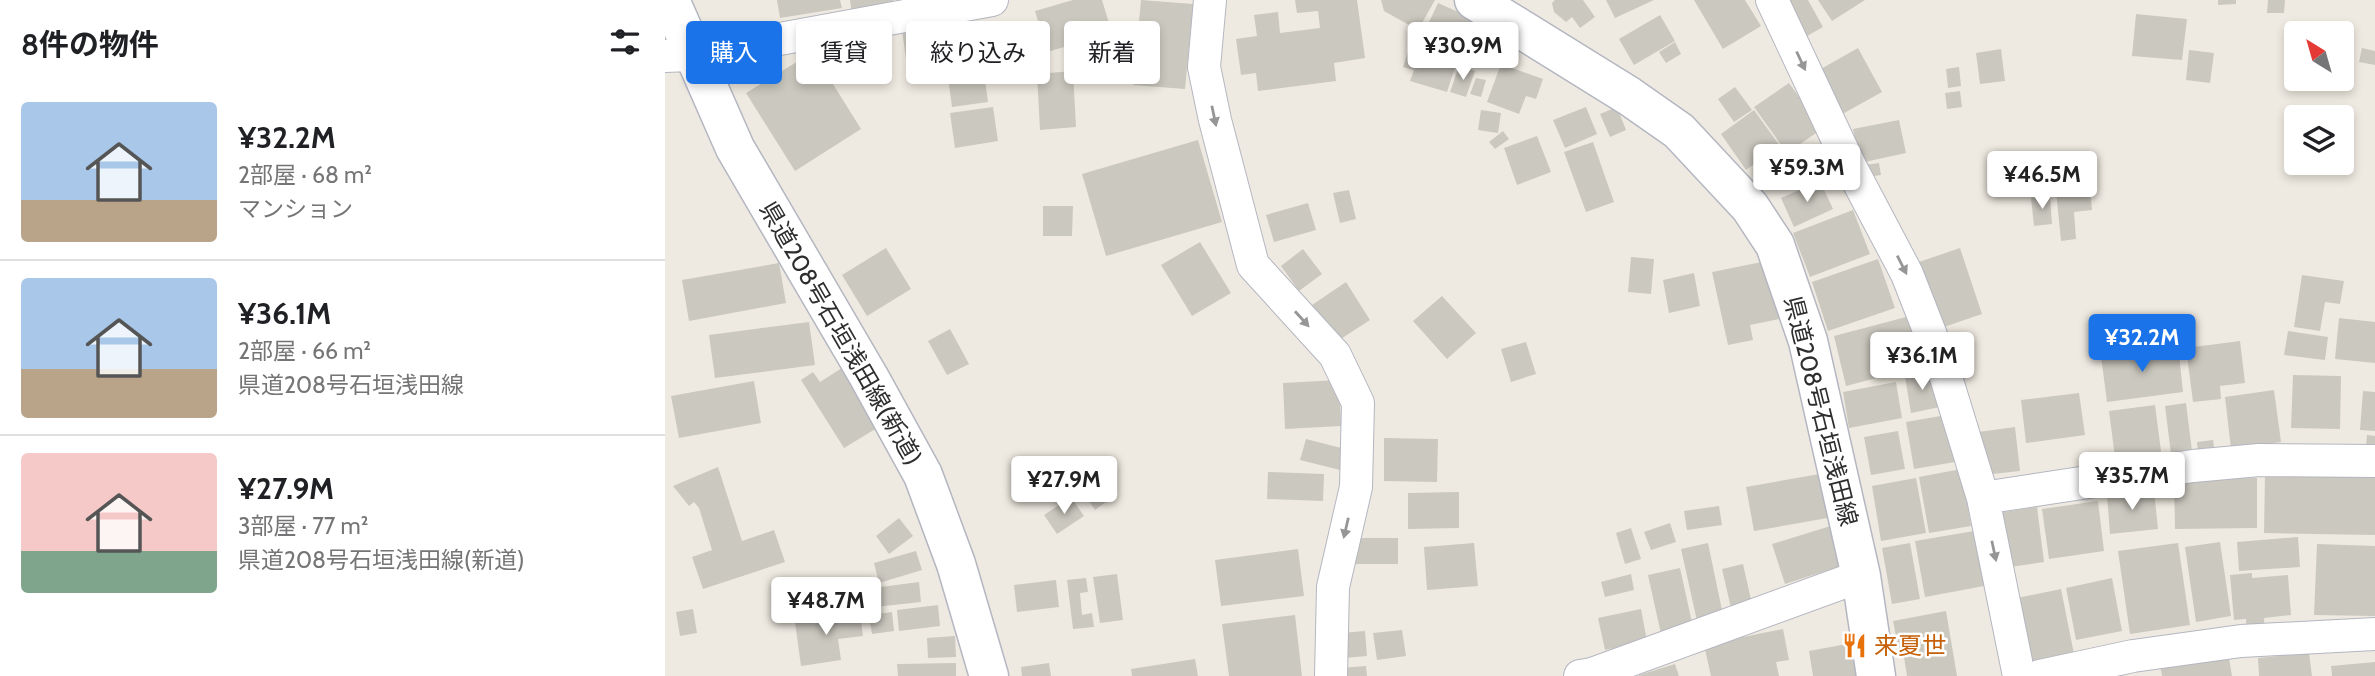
<!DOCTYPE html>
<html lang="ja">
<head>
<meta charset="utf-8">
<style>
  :root { --surface:#fff; --page:#f6f6f6; --text:#202124; --muted:#757577; --line:#e0e0e0; --accent:#1a73e8 }
  body { margin:0; font-family:Cabin,"Noto Sans JP",sans-serif; background:var(--page); color:var(--text); height:100vh; display:flex; flex-direction:column; font-size:26px; white-space:nowrap }
  * { box-sizing:border-box; margin:0 }
  p { font-size:23px; color:var(--muted) }
  .icon { flex:none; width:38px; height:38px; fill:none; stroke:currentColor; stroke-width:2; stroke-linecap:round; stroke-linejoin:round }
  .map { position:relative; flex:1; overflow:hidden }
  .panel { display:flex; flex-direction:column; background:var(--surface); width:665px }
  .panel>* { flex:none }
  .top-card { position:absolute; left:21px; top:21px; width:665px; height:63px; display:flex; gap:14px }
  .needle { width:46px; rotate:323deg }
  .fabs { position:absolute; left:1619px; top:21px; display:grid; gap:14px }
  .fabs a { display:grid; place-items:center; width:70px; height:70px; border-radius:7px; background:var(--surface); box-shadow:0 4px 10px #0003; font-size:35px }
  .price { position:absolute; translate:-50% -60px; padding:0 16px; border-radius:7px; background:#fff; color:#222; font-size:23px; line-height:46px; filter:drop-shadow(0 2px 4px #0008) }
  .price::after { content:''; position:absolute; left:50%; top:42px; width:21px; height:16px; margin-left:-10px; background:inherit; clip-path:polygon(0 0,100% 0,50% 100%) }
  .price.current { background:var(--accent); color:#fff }
  ul { padding:0; list-style:none }
  li { display:flex; align-items:center; gap:21px; height:175px; padding:0 21px }
  li+li { border-top:2px solid var(--line) }
  li span { display:grid; place-items:center; flex:none; width:196px; height:140px; border-radius:7px; color:#555 }
  li>.icon { margin-inline-start:auto }
  span .icon { width:84px; height:84px; fill:#fffc; stroke-width:1 }
  li b { font-size:30px }
  h2 { display:flex; justify-content:space-between; align-items:center; height:84px; padding:0 21px; font-size:30px }
  .tag { padding:0 24px; border-radius:7px; background:var(--surface); box-shadow:0 4px 10px #0003; font-size:24px; line-height:63px }
  .tag.current { background:var(--accent); color:#fff }
  main { display:flex; flex:1; min-height:0 }
  .map>svg:first-child { display:block }
</style>
</head>
<body>
<main>
<section class="panel">
<h2>8件の物件<svg class="icon" aria-label="filters" viewBox="0 0 24 24"><path d="M4 7h16M4 17h16"/><circle cx="9" cy="7" r="2"/><circle cx="15" cy="17" r="2"/></svg></h2>
<ul>
<li><span style="background:linear-gradient(#a9c7e8 70%,#b9a48a 0)"><svg class="icon" aria-label="home" viewBox="0 0 24 24"><path d="M3 11l9-7 9 7M6 9v11h12V9"/></svg></span><div><b>¥32.2M</b><p>2部屋 · 68 m²</p><p>マンション</p></div></li>
<li><span style="background:linear-gradient(#a9c7e8 65%,#b9a48a 0)"><svg class="icon" aria-label="home" viewBox="0 0 24 24"><path d="M3 11l9-7 9 7M6 9v11h12V9"/></svg></span><div><b>¥36.1M</b><p>2部屋 · 66 m²</p><p>県道208号石垣浅田線</p></div></li>
<li><span style="background:linear-gradient(#f6c9c9 70%,#7fa58c 0)"><svg class="icon" aria-label="home" viewBox="0 0 24 24"><path d="M3 11l9-7 9 7M6 9v11h12V9"/></svg></span><div><b>¥27.9M</b><p>3部屋 · 77 m²</p><p>県道208号石垣浅田線(新道)</p></div></li>
</ul>
</section>
<div class="map">
<svg width="1710" height="676" viewBox="0 0 1710 676">
  <rect width="100%" height="100%" fill="#efeae1"/>
  <path fill="#cbc8bf" d="M112 0H175L177 8 115 18Z
    M185 0H228L229 9 187 15Z
    M408 0H437L447 33 382 52 370 11Z
    M476 0 528 4 520 89 468 85Z
    M630 0H692L700 58 669 63 671 81 593 91 591 73 576 75 571 39 592 36 589 15 613 12 615 33 655 28 653 11 632 13Z
    M716 0H770L753 30 719 11Z
    M890 0H918L930 17 915 28 907 17 901 22 889 12 887 3Z
    M941 0H989L950 18Z
    M1029 0H1080L1096 26 1058 49Z
    M1112 0H1143L1158 27 1135 40Z
    M1153 0H1200L1167 21Z
    M1553 0H1571V4L1553 5Z
    M1603 0H1620L1619 13H1602Z
    M773 3 816 22 802 54 758 35Z
    M1471 14 1522 19 1517 60 1467 56Z
    M995 15 1010 41 969 65 954 39Z
    M266 25 270 55 241 59 237 30Z
    M314 36 323 102 287 107 278 41Z
    M1010 42 1016 54 1001 63 994 52Z
    M1193 48 1217 92 1172 117 1147 74Z
    M1697 48 1710 51V65L1694 62Z
    M744 49 791 64 782 92 745 81 749 70 738 67Z
    M1336 49 1340 81 1315 84 1311 53Z
    M1524 50 1549 53 1545 83 1521 80Z
    M148 52 196 129 130 171 81 93Z
    M836 64 878 79 871 99 861 96 854 114 822 102Z
    M794 66 810 71 801 97 785 92Z
    M1294 67 1296 86 1283 88 1281 69Z
    M408 71 411 127 375 130 372 74Z
    M811 78 821 80 816 97 805 94Z
    M1124 83 1157 129 1122 153 1089 107Z
    M1070 87 1087 110 1069 122 1053 99Z
    M1295 91 1297 107 1282 109 1280 93Z
    M328 107 333 141 290 148 285 113Z
    M921 107 932 134 900 148 888 120Z
    M952 107 961 130 945 137 935 114Z
    M816 110 836 113 833 133 813 130Z
    M1089 110 1115 146 1081 170 1056 134Z
    M1234 120 1241 153 1195 163 1188 129Z
    M838 131 844 139 830 149 824 142Z
    M872 136 886 172 852 185 839 148Z
    M533 140 557 222 441 256 417 174Z
    M928 142 949 202 921 212 899 152Z
    M1214 163 1216 175 1202 177 1200 165Z
    M1155 181 1168 209 1129 227 1116 198Z
    M1425 187 1427 210 1409 212 1411 239 1396 241 1391 191Z
    M684 190 691 219 675 223 668 193Z
    M1385 197 1387 224 1369 226 1366 198Z
    M643 203 651 230 609 242 601 215Z
    M378 206H408L407 236H378Z
    M1188 210 1205 254 1145 277 1128 233Z
    M535 242 566 293 527 316 496 265Z
    M221 248 246 289 202 316 177 275Z
    M1295 248 1317 314 1273 329 1251 263Z
    M638 249 657 274 634 291 616 266Z
    M966 257 989 259 986 294 963 292Z
    M1213 259 1230 308 1163 331 1147 282Z
    M1102 261 1114 319 1085 325 1088 340 1063 345 1047 272Z
    M114 263 121 303 24 321 17 280Z
    M1029 273 1035 306 1004 313 998 280Z
    M1637 275 1679 281 1675 304 1660 302 1655 331 1629 327Z
    M681 282 705 320 671 342 647 305Z
    M777 296 811 333 782 359 748 321Z
    M1245 316 1257 366 1181 386 1169 336Z
    M1674 318 1710 322V363L1670 359Z
    M144 322 150 365 50 378 44 335Z
    M285 329 304 364 282 375 263 341Z
    M1623 331 1663 337 1660 360 1619 355Z
    M1575 341 1580 383 1555 386 1556 399 1528 402 1521 348Z
    M861 342 871 374 846 382 836 349Z
    M1513 345 1518 392 1442 402 1436 356Z
    M180 366 217 425 179 448 136 380 148 372 155 382Z
    M1269 372 1275 407 1246 413 1240 377Z
    M1628 375 1676 376 1675 429 1626 428Z
    M674 380 676 426 620 429 618 383Z
    M89 381 96 423 14 438 6 396Z
    M1231 382 1237 418 1184 428 1178 392Z
    M1609 390 1616 442 1566 449 1560 397Z
    M1698 391 1710 392V431L1695 430Z
    M1414 393 1420 435 1361 443 1356 400Z
    M1521 403 1527 451 1506 454 1500 406Z
    M1490 405 1497 459 1451 465 1444 411Z
    M1281 415 1290 462 1249 469 1241 422Z
    M1350 427 1355 471 1318 475 1313 432Z
    M1233 431 1240 469 1206 475 1199 437Z
    M1702 435 1710 436V447L1701 446Z
    M719 438 773 439 772 482 719 481Z
    M641 439 684 450 679 471 635 460Z
    M1548 440 1551 460 1534 462 1532 442Z
    M53 467 77 541 109 530 120 562 38 589 27 557 47 550 34 508 29 502 24 506 8 486Z
    M1296 469 1306 526 1264 533 1254 477Z
    M603 472 659 474 658 501 602 499Z
    M1160 473 1168 517 1089 531 1081 487Z
    M1600 474 1710 475V535L1599 533Z
    M1251 478 1261 533 1216 541 1207 486Z
    M1592 478V528L1510 529 1509 479Z
    M440 481 450 495 430 510 420 495Z
    M1489 490 1493 529 1445 534 1442 495Z
    M794 492V528L743 529V493Z
    M406 497 419 516 392 534 379 515Z
    M1433 501 1439 551 1384 559 1377 509Z
    M1054 506 1057 525 1022 530 1019 511Z
    M1372 507 1379 562 1339 568 1332 513Z
    M234 518 248 536 224 554 211 536Z
    M1005 523 1011 542 986 550 979 532Z
    M1172 524 1185 563 1120 584 1107 544Z
    M966 528 976 559 960 564 951 533Z
    M1309 531 1319 586 1260 597 1250 541Z
    M1633 537 1635 567 1574 571 1572 542Z
    M691 538H733V564H690Z
    M1555 542 1566 616 1531 622 1520 547Z
    M809 543 813 586 762 590 759 547Z
    M1043 543 1058 615 1032 621 1016 549Z
    M1245 543 1255 599 1227 604 1217 548Z
    M1513 543 1525 625 1465 634 1453 551Z
    M1652 544 1710 546V616L1649 615Z
    M633 549 639 596 556 606 550 560Z
    M251 551 257 570 214 583 209 563Z
    M1078 564 1087 604 1066 608 1057 569Z
    M1015 568 1028 627 996 634 983 575Z
    M1587 573V578L1623 575 1626 615 1599 618 1600 633 1582 634 1581 619 1569 620 1565 575Z
    M452 574 458 620 435 623 428 577Z
    M966 574 969 590 940 597 936 582Z
    M421 578 423 592 415 593 417 615 427 613 429 627 408 629 402 580Z
    M1447 578 1457 631 1411 640 1401 588Z
    M391 580 394 607 352 612 349 585Z
    M254 582 256 602 210 607 208 588Z
    M1396 589 1409 654 1360 665 1347 599Z
    M273 605 275 626 234 631 232 610Z
    M28 609 32 633 15 636 11 612Z
    M976 609 982 641 940 650 933 618Z
    M1281 611 1292 676H1242L1238 651 1234 652 1228 621Z
    M227 612 229 631 207 634 204 615Z
    M195 613 198 636 173 639 176 660 136 666 130 622Z
    M630 615 637 676H564L557 624Z
    M1118 629 1124 660 1111 662 1114 676H1046L1039 645Z
    M737 630 741 656 712 660 708 633Z
    M700 631 702 656 679 658 676 633Z
    M290 636 291 657 263 658 262 638Z
    M1187 643 1193 676H1148L1144 651Z
    M1563 652 1567 676H1497L1495 665Z
    M1644 653 1647 676H1594L1593 658Z
    M530 659 533 676H467L466 669Z
    M1710 662V676H1667L1666 666Z
    M291 663V676H233L232 664Z
    M384 663 386 676H357L356 667Z
    M1010 664 1014 676H974V675Z
    M701 666 702 676H675L674 668Z"/>
  <g fill="none" stroke-linecap="round" stroke-linejoin="round">
    <defs>
      <path id="street" d="M545 0 539 67 550 120 588 265 670 355 693 403 691 487 668 587 666 676
        M1107 0 1185 166 1242 274 1276 361 1318 498 1354 676
        M0 56 27 55 327 0
        M1318 498 1528 466 1594 460 1710 461
        M915 676 927 674 1196 576
        M1375 676 1468 656 1576 641 1710 634"/>
      <path id="secondary" d="M5 0 70 148 204 377 258 475 291 564 324 676
        M809 0 964 96 1014 131 1085 207 1110 245 1143 341 1196 576 1211 676"/>
    </defs>
    <use href="#street" stroke="#b4b6c1" stroke-width="34"/>
    <use href="#secondary" stroke="#b4b6c1" stroke-width="41"/>
    <use href="#street" stroke="#fff" stroke-width="32"/>
    <use href="#secondary" stroke="#fff" stroke-width="38"/>
  </g>
  <defs><path id="oneway-solid" d="M-6-.8H1V-3.2L6.5 0L1 3.2V.8H-6Z" transform="scale(1.75)"/></defs>
  <g fill="#969696">
    <use href="#oneway-solid" transform="translate(1136 61) rotate(65)"/>
    <use href="#oneway-solid" transform="translate(549 116) rotate(78)"/>
    <use href="#oneway-solid" transform="translate(1237 265) rotate(63)"/>
    <use href="#oneway-solid" transform="translate(637 319) rotate(48)"/>
    <use href="#oneway-solid" transform="translate(681 528) rotate(103)"/>
    <use href="#oneway-solid" transform="translate(1329 551) rotate(78)"/>
  </g>
  <defs>
    <symbol id="restaurant-bare" viewBox="-9 -9 18 18"><path d="M-5-6h1v4h1v-4h1v4h1v-4h1v5L-1.5 .5V6h-2V.5L-5-1ZM5-6V6H3V1.5H1.5Q1.5-4 5-6Z" fill="#e8710a" stroke="#fff" stroke-width="2.5" paint-order="stroke"/></symbol>
  </defs>
  <g fill-rule="evenodd">
    <use href="#restaurant-bare" x="1172" y="628" width="35" height="35"/>
  </g>
  <g text-anchor="middle" dominant-baseline="central" stroke-width="5" stroke-linejoin="round" paint-order="stroke">
    <g font-size="24" fill="#2e2e2e" stroke="#fff">
      <text transform="translate(176 333) rotate(60)">県道208号石垣浅田線(新道)</text>
      <text transform="translate(1156 411) rotate(76)">県道208号石垣浅田線</text>
    </g>
    <g font-size="24" fill="#c56008" stroke="#fff" text-anchor="start">
      <text x="1209" y="645">来夏世</text>
    </g>
  </g>
</svg>
<div class="fabs">
<a><svg class="needle" viewBox="-14 -14 28 28"><path d="M0-13l5 13h-10z" fill="#e53935"/><path d="M0 13l5-13h-10z" fill="#757577"/></svg></a>
<a><svg class="icon" aria-label="layers" viewBox="0 0 24 24"><path d="M12 4l9 5-9 5-9-5zM3 14l9 5 9-5"/></svg></a>
</div>
<b class="price" style="left:798px;top:82px">¥30.9M</b>
<b class="price" style="left:1142px;top:204px">¥59.3M</b>
<b class="price" style="left:1377px;top:211px">¥46.5M</b>
<b class="price current" style="left:1477px;top:374px">¥32.2M</b>
<b class="price" style="left:1257px;top:392px">¥36.1M</b>
<b class="price" style="left:1467px;top:512px">¥35.7M</b>
<b class="price" style="left:399px;top:516px">¥27.9M</b>
<b class="price" style="left:161px;top:637px">¥48.7M</b>
<div class="top-card">
<a class="tag current">購入</a>
<a class="tag">賃貸</a>
<a class="tag">絞り込み</a>
<a class="tag">新着</a>
</div>
</div>
</main>
</body>
</html>
